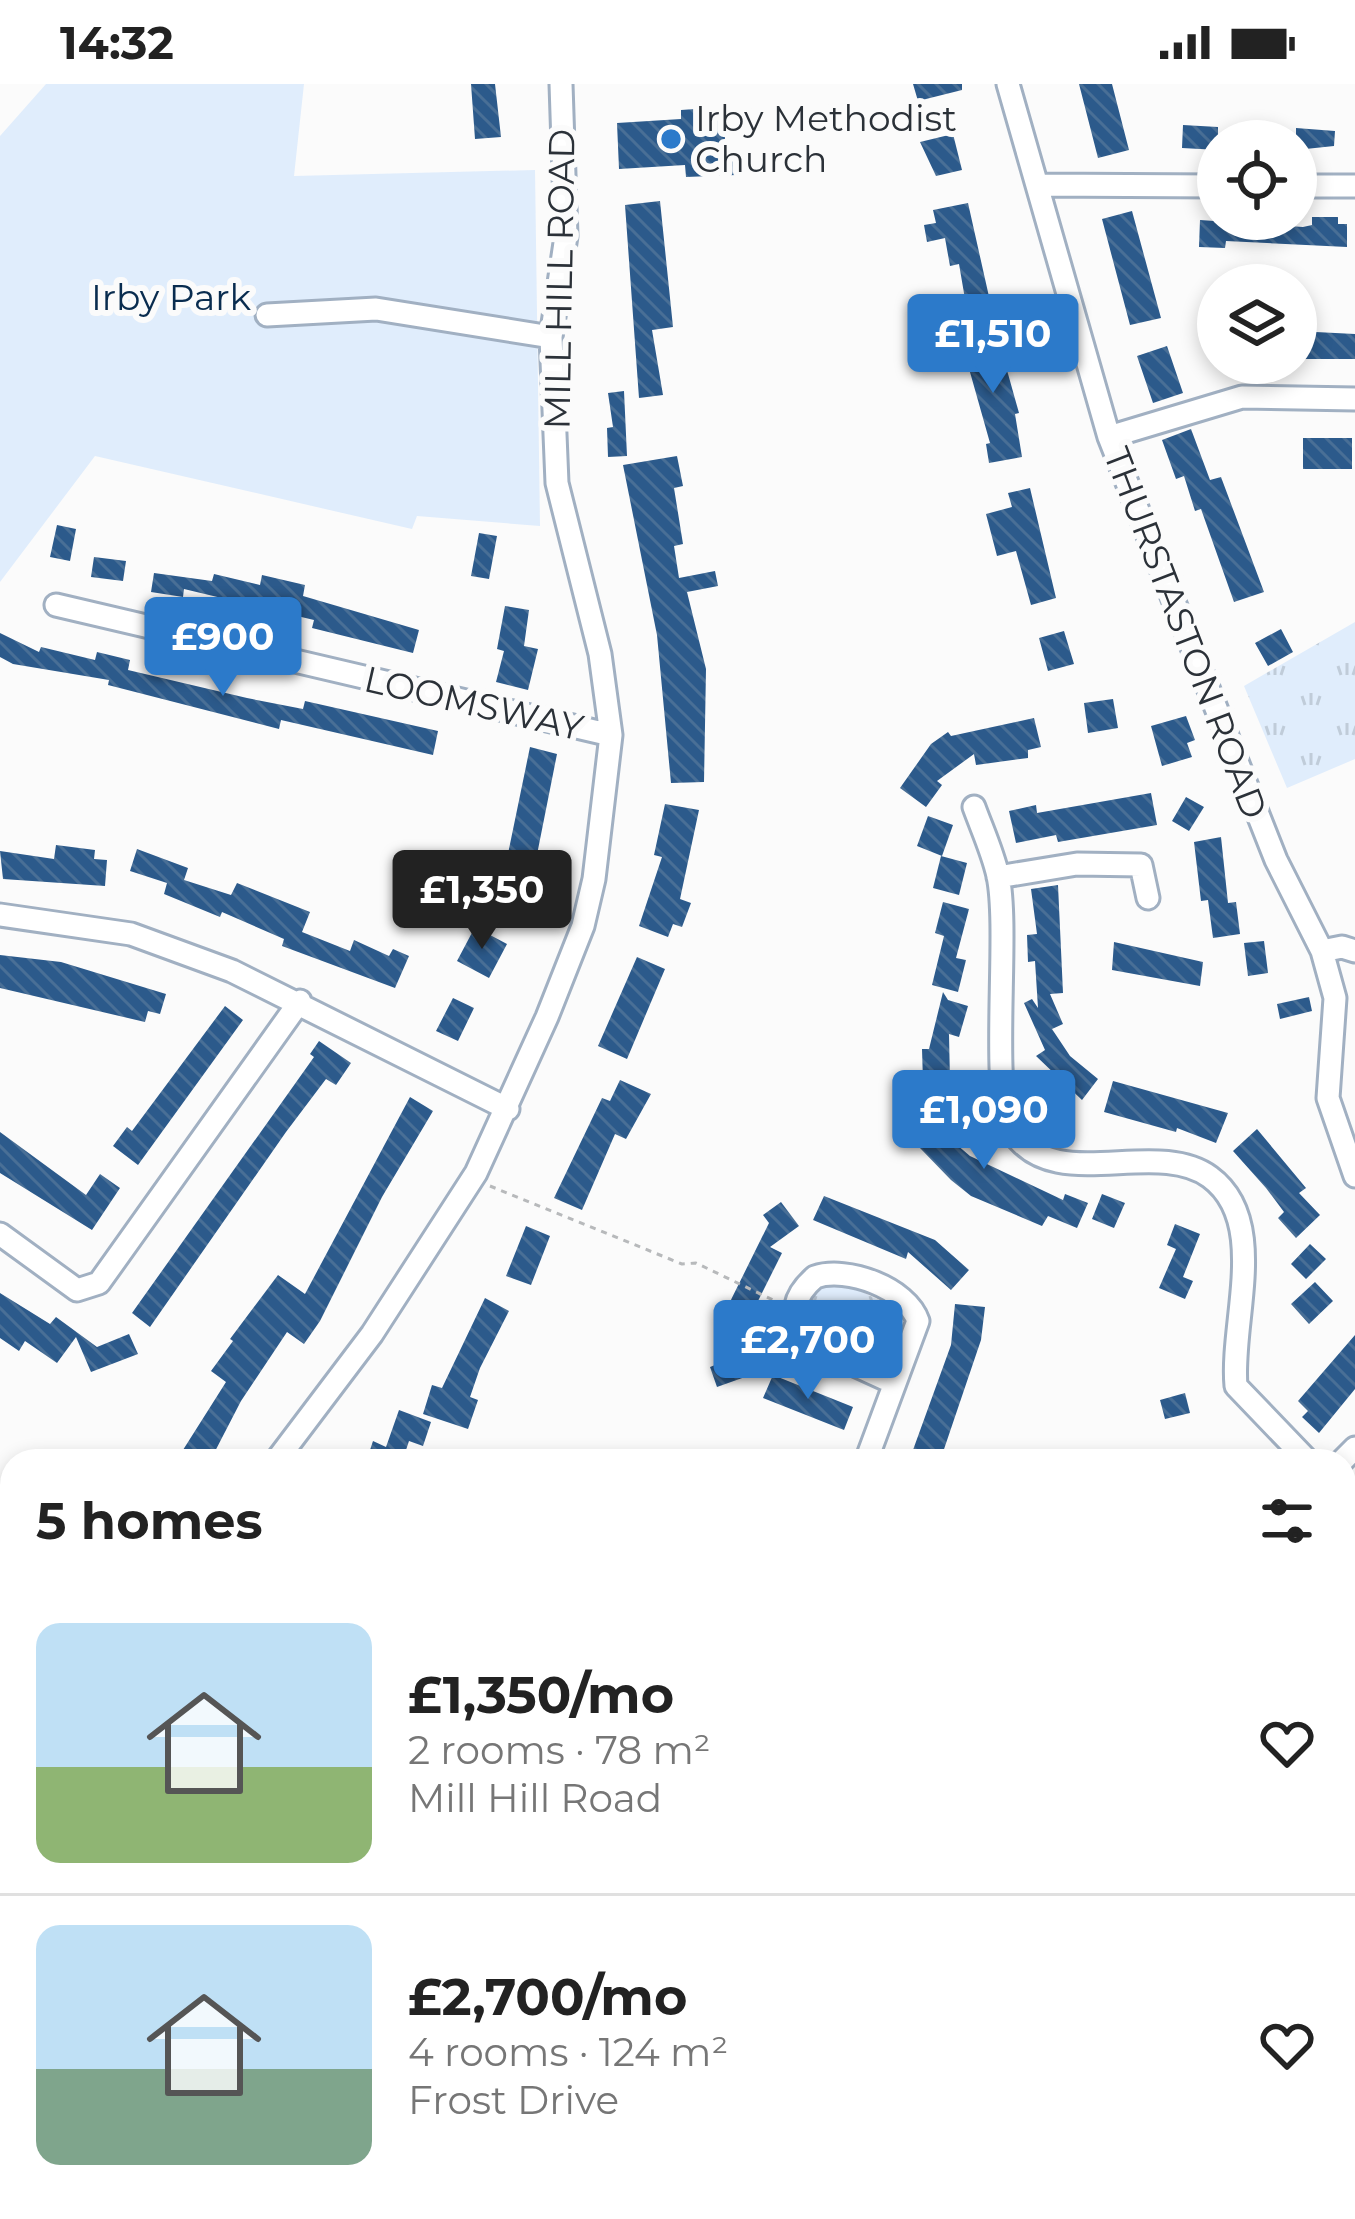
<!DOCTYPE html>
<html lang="en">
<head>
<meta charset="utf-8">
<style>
  :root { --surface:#fff; --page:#f6f6f6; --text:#222; --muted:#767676; --line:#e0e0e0; --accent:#2c7aca }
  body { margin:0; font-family:Montserrat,sans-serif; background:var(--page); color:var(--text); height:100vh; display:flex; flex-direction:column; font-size:45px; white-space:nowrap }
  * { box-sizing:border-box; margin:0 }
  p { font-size:39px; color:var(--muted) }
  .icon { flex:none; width:66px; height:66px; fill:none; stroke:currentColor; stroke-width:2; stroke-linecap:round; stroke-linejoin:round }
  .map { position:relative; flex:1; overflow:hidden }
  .side { position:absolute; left:0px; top:1365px; width:1356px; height:771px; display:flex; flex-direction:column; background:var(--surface); border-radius:36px 36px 0 0; box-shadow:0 6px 18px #0003 }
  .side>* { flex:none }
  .buttons { position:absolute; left:1197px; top:36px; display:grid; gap:24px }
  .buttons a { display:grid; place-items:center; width:120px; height:120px; border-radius:50%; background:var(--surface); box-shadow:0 6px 18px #0003; font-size:60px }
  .price { position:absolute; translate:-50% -102px; padding:0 27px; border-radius:12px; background:var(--accent); color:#fff; font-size:39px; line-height:78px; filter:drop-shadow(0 3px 6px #0008) }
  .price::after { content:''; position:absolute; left:50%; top:72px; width:36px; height:27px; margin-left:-18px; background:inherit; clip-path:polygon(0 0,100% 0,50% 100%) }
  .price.on { background:#222; color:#fff }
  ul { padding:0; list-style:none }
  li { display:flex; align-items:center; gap:36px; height:300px; padding:0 36px }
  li+li { border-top:3px solid var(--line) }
  li span { display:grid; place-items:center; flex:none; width:336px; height:240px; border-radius:24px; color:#555 }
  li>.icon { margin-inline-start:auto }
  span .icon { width:144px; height:144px; fill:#fffc; stroke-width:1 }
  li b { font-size:51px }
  h2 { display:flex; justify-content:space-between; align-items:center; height:144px; padding:0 36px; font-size:51px }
  .status { display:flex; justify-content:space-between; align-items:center; height:84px; padding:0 60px; background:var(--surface); direction:ltr }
  .status svg { height:33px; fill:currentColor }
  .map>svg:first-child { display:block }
</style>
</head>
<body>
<div class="status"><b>14:32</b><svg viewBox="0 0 49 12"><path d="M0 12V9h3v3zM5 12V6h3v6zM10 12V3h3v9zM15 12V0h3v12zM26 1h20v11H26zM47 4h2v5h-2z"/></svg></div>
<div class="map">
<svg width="1355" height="2135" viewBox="0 0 1355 2135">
  <defs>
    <pattern id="grass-tufts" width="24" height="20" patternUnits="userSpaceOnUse" patternTransform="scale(3)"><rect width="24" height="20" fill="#e0edfc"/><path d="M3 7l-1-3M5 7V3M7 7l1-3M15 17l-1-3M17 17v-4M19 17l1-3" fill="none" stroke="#c0ccd9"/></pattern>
    <pattern id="forest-crowns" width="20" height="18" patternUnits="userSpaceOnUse" patternTransform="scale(3)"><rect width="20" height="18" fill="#91c2fa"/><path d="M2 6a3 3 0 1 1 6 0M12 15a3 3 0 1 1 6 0" fill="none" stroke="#779ecb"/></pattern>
    <pattern id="wetland-marsh" width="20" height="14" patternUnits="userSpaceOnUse" patternTransform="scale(3)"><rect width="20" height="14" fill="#e0edfc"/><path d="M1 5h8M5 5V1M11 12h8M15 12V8" fill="none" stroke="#c0ccd9"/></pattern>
    <pattern id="building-back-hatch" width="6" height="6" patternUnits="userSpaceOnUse" patternTransform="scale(3)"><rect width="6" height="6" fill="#2c5a8b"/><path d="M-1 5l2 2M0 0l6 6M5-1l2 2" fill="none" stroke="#496f96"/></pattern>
  </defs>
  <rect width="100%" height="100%" fill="#fbfbfb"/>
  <path fill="url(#grass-tufts)" d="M1355 538V675L1287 704 1244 602Z
    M840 1197 901 1227 902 1257 883 1277 868 1278 820 1259 807 1246 802 1220 817 1202Z"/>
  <path fill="url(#forest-crowns)" d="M1355 1935V2135H1132L1144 2124H1344V1945Z"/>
  <path fill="url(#wetland-marsh)" d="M1344 2028 1355 2056V2135H1277L1284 2124H1344Z"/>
  <path fill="#e0edfc" d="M46 0H304L294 92 535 86 540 442 417 432 412 445 95 372 0 498V52Z"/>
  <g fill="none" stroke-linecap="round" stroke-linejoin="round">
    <path stroke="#8ca2bc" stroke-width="6" d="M1344 1952 1355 1941
      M1138 2135 1152 2124"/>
  </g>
  <path fill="url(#building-back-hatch)" d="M471 0H495L501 53 475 55Z
    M913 0H962V6L918 17Z
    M1079 0H1112L1129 66 1098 74Z
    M723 23 726 72 734 71 736 91 686 93 685 81 619 85 617 39 681 35V26Z
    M1183 41 1218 43V66L1182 64Z
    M1296 44 1335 47 1334 62 1296 66Z
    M953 50 962 86 936 92 920 58Z
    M660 117 673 243 652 246 663 311 639 314 625 121Z
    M968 119 992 226 936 236 933 221 965 215 959 180 950 182 945 154 927 158 924 141 936 139 933 126Z
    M1132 127 1161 234 1130 241 1102 135Z
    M1312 133H1338V140H1347V163L1226 157 1225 164 1199 163 1200 136 1303 143 1312 141Z
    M1296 247 1355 250V275H1296Z
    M998 254 1019 329 1015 330 1022 373 989 379 986 360 990 359 968 281 954 285 950 265Z
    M1167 262 1183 309 1153 319 1137 272Z
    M624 307 627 372 608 373 607 344 613 343 608 309Z
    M1191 345 1210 396 1221 393 1264 508 1234 518 1201 425 1195 427 1184 392 1176 395 1162 356Z
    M1303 354H1352V385H1303Z
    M677 372 683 402 674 404 683 460 674 462 679 494 715 487 718 502 687 508 706 585 704 698 671 699 657 551 623 381Z
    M1030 404 1056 514 1031 521 1016 467 997 472 986 430 1012 423 1008 409Z
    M57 441 76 445 70 477 50 473Z
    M479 449 497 452 489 495 471 492Z
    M94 473 126 477 123 497 91 493Z
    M154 489 212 497 214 490 260 501 262 491 305 501 303 512 419 546 413 569 312 544 314 536 184 505 183 513 151 508Z
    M505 522 529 526 524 562 538 565 528 606 496 598 504 567 497 565Z
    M1281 545 1293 568 1268 582 1255 559Z
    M1064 547 1074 580 1048 587 1039 554Z
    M0 549 39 568 41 563 95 576 97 568 130 576 128 586 247 614 303 625 305 617 438 647 433 671 281 636 279 645 108 601 109 596 13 580 0 573Z
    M1113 615 1118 644 1088 649 1084 619Z
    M1186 632 1195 656 1187 659 1192 673 1162 682 1151 642Z
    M1034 634 1041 663 1028 666V674L976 681 974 670 937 697 942 701 926 723 900 704 931 660 948 648 951 652Z
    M530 663 557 670 524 836 496 828Z
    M1151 709 1157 741 1058 758 1056 751 1016 759 1009 727 1036 721 1037 729Z
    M1186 713 1204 723 1189 747 1172 737Z
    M665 720 699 726 680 815 691 819 682 843 673 840 668 853 639 842 662 773 654 771Z
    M928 732 953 741 942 772 917 762Z
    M1221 753 1228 819 1236 818 1240 850 1213 854 1208 816 1201 817 1194 758Z
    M56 761 95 766 94 775 107 776 105 802 3 795 0 767 54 775Z
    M137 765 188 784 184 796 231 811 237 799 310 828 302 848 350 867 354 856 389 872 393 865 409 872 395 904 282 862 284 855 222 828 220 833 164 810 167 799 130 787Z
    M941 772 967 779 959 811 933 804Z
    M1058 801 1063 909 1050 910 1063 940 1052 945 1070 972 1098 995 1082 1016 1036 972 1045 966 1024 919 1032 915 1038 924 1035 877 1028 878 1027 851 1037 850 1031 805Z
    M943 818 969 825 956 874 966 876 958 908 932 901 944 852 935 849Z
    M475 843 507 860 489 894 457 877Z
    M1264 857 1268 889 1248 892 1244 859Z
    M1114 858 1203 878 1200 902 1112 886Z
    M0 871 61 878 166 910 160 930 148 927 145 938 0 904Z
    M637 873 665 885 627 975 598 962Z
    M943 908 948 916 968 922 959 953 949 950 950 997 923 998 922 965H929Z
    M1309 913 1312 927 1280 935 1277 920Z
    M453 914 474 924 458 957 436 947Z
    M225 922 243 936 138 1081 113 1062 127 1043 132 1047Z
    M319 957 351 979 336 1001 326 995 286 1048 150 1243 132 1229 314 973 310 970Z
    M620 996 651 1010 626 1055 615 1050 582 1126 554 1114 602 1014 610 1017Z
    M1113 997 1228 1029 1216 1059 1177 1044 1176 1048 1104 1028Z
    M919 1005 936 1033 929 1037 970 1072 1063 1116 1065 1110 1088 1119 1077 1144 1048 1132 1042 1142 971 1112 951 1096 920 1064 895 1019Z
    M410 1013 433 1027 382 1113 320 1237 304 1260 287 1248 241 1317 210 1377H176L226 1298 211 1287 233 1257 230 1255 278 1191 305 1210Z
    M1257 1045 1306 1104 1299 1109 1320 1131 1296 1154 1278 1134 1284 1128 1266 1104 1233 1067Z
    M0 1048 86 1111 100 1090 120 1104 92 1146 0 1089Z
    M1102 1110 1125 1119 1114 1144 1092 1135Z
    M824 1112 935 1156 969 1186 951 1206 908 1168 906 1175 813 1136Z
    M781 1118 799 1142 770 1163 782 1169 740 1253 718 1242 769 1139 763 1131Z
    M1175 1140 1200 1150 1183 1193 1193 1197 1185 1215 1159 1204 1176 1165 1167 1161Z
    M526 1142 550 1152 531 1201 506 1192Z
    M1310 1160 1326 1175 1306 1195 1291 1180Z
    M1315 1198 1333 1217 1309 1240 1291 1220Z
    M0 1209 50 1240 56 1233 97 1263 129 1250 138 1270 91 1288 76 1253 57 1279 25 1257 19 1267 0 1254Z
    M485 1214 509 1227 480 1284 470 1313 478 1316 468 1345 423 1330 432 1301 442 1304Z
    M955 1220 985 1223 981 1256 940 1377H909L951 1261Z
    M1355 1251V1305L1319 1349 1302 1333 1308 1327 1298 1317Z
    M738 1272 745 1293 717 1303 710 1283Z
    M773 1291 853 1323 844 1346 763 1314Z
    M1185 1309 1190 1329 1165 1335 1160 1316Z
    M399 1326 431 1338 423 1362 409 1357 405 1369 420 1377 368 1372 373 1357 386 1363Z"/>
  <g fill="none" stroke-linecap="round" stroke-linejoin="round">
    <defs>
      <path id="minor" d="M1008 0 1109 353 1276 776 1322 867 1335 914 1328 1014 1355 1092
        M1038 101 1218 102
        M1296 102H1355
        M267 231 376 225 551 253
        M1109 353 1242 313 1355 315
        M56 521 611 651
        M974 723C982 745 993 769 998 792 1010 849 989 1009 1012 1047 1053 1112 1155 1053 1210 1093 1270 1137 1230 1238 1236 1302L1308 1377
        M998 793 1077 780 1141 781 1148 814
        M0 831 131 850 232 887 508 1025
        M1322 867 1342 863 1355 867
        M0 1150 77 1206 99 1199 300 917
        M276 1377 372 1250 476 1089 547 933 583 842 594 795 611 651 600 570 557 399 551 253 566 152 561 0
        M866 1377 918 1237C907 1204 847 1182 815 1193 793 1212 790 1230 802 1257L894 1299
        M1342 1377 1355 1364
        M0 1531 12 1542
        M0 1714 12 1706
        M423 2124 433 2135
        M605 2135 615 2124
        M876 2135 886 2124"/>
    </defs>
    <use href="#minor" stroke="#a1b0c2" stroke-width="27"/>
    <path stroke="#b7b9bb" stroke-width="3" stroke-dasharray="6 6" stroke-linecap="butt" d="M490 1102 682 1180 696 1179 775 1217
      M1344 1991 1355 1979
      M1344 2015 1355 2025
      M1247 2135 1255 2124"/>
    <use href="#minor" stroke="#fff" stroke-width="21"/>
  </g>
  <circle fill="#2c7aca" stroke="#fbfbfb" stroke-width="4.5" cx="671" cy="55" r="12"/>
  <g text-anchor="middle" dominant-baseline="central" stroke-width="12" stroke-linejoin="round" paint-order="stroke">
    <g font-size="36" fill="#2b3138" stroke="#fbfbfb" text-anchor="start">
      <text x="695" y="34">Irby Methodist<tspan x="695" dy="41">Church</tspan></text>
    </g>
    <g font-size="36" fill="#2b3138" stroke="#fbfbfb">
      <text transform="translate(559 195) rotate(-89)">MILL HILL ROAD</text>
      <text transform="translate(1186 549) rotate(69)">THURSTASTON ROAD</text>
      <text transform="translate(474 619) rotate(13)">LOOMSWAY</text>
    </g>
    <g font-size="36" fill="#092c4f" stroke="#fbfbfb">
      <text x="171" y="213">Irby Park</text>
    </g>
  </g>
</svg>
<div class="buttons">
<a><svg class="icon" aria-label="locate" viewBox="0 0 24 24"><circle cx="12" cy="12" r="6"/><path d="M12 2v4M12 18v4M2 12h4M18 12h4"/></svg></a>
<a><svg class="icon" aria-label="layers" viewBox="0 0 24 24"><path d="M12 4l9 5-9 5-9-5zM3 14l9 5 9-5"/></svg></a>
</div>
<b class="price" style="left:993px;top:312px">£1,510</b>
<b class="price" style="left:223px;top:615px">£900</b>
<b class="price on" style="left:482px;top:868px">£1,350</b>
<b class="price" style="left:984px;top:1088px">£1,090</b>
<b class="price" style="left:808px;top:1318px">£2,700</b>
<section class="side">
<h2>5 homes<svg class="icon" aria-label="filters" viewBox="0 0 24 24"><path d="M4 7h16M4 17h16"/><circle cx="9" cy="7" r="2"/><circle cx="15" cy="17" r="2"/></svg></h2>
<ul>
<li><span style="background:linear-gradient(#bfe0f5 60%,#8fb573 0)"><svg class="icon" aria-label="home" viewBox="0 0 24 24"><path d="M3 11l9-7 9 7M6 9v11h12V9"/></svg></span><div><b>£1,350/mo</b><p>2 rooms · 78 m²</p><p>Mill Hill Road</p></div><svg class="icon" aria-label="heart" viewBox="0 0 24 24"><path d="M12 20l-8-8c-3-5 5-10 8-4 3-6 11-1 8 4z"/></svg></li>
<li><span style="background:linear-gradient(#bfe0f5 60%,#7fa58c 0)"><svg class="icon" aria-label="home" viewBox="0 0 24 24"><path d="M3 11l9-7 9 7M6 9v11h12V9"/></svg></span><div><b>£2,700/mo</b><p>4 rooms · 124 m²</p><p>Frost Drive</p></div><svg class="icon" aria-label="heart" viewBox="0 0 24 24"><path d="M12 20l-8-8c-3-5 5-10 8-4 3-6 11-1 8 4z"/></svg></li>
</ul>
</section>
</div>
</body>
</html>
